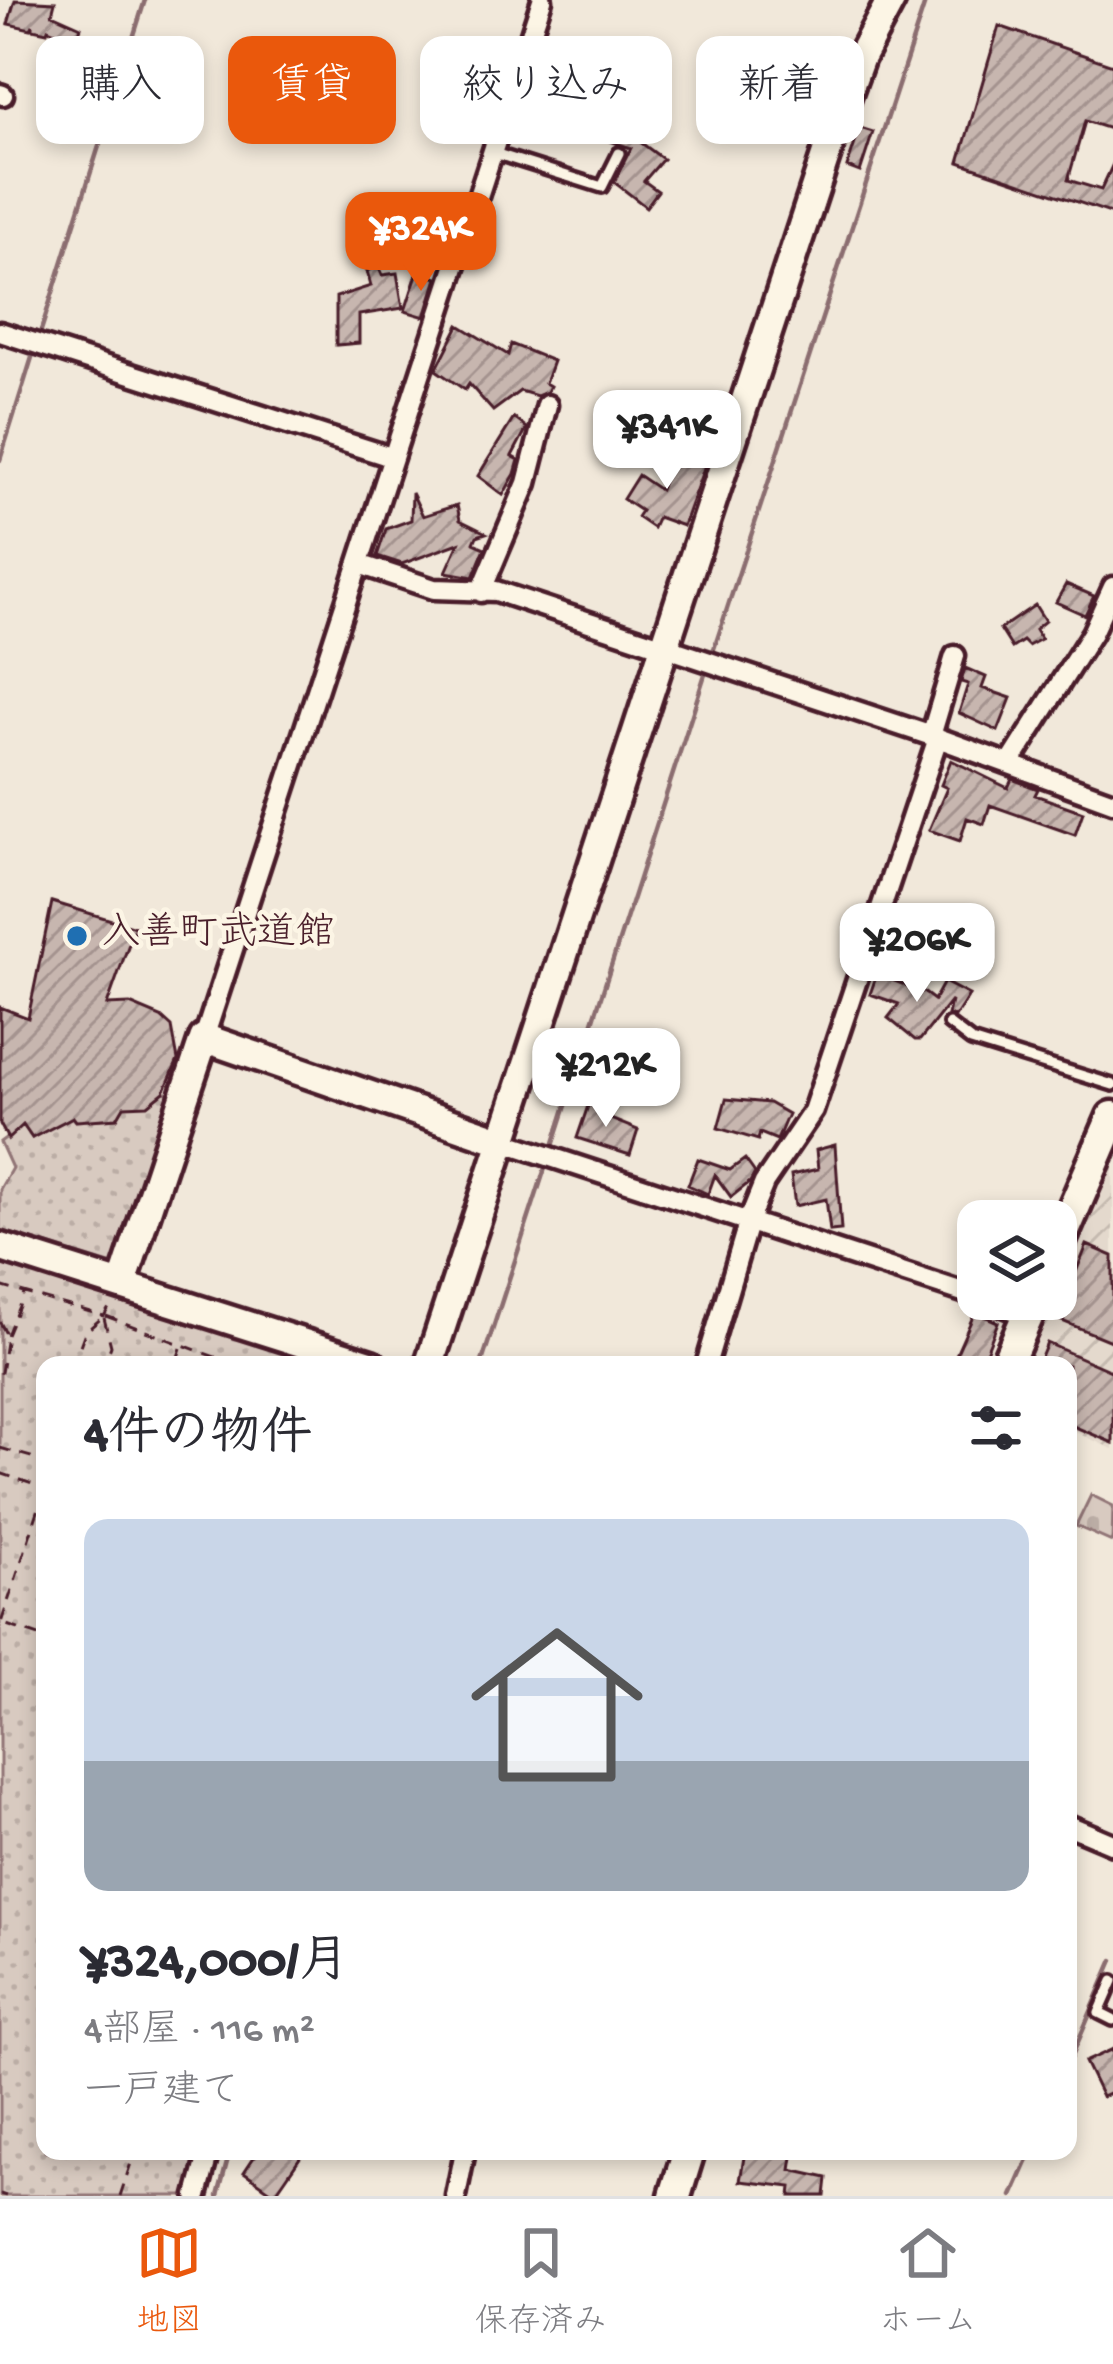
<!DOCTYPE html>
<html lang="ja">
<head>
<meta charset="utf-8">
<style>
  :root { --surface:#fff; --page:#f2f2f3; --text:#2b2b33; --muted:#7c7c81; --line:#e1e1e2; --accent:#ea580c }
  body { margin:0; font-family:"Gochi Hand","Klee One",sans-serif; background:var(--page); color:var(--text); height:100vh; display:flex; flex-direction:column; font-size:45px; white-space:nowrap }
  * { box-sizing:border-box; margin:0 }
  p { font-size:39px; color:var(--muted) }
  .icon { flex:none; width:66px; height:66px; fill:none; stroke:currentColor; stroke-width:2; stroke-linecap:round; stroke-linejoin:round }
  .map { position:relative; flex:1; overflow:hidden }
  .sheet { position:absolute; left:36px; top:1356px; width:1041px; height:804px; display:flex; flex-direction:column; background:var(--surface); border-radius:24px; box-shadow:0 6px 18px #0003 }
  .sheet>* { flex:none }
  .hud { position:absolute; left:36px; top:36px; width:1041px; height:108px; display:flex; gap:24px }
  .controls { position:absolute; left:957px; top:1200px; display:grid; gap:24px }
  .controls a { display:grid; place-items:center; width:120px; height:120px; border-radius:24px; background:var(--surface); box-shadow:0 6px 18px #0003; font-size:60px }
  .price { position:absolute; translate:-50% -102px; padding:0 27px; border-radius:24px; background:#fff; color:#222; font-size:39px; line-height:78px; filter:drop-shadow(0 3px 6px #0008) }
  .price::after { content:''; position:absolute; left:50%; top:72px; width:36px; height:27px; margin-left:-18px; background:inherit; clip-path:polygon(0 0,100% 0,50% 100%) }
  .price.current { background:var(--accent); color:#fff }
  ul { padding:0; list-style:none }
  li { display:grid; align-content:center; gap:24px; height:636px; padding:0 48px }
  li+li { border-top:3px solid var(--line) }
  li span { display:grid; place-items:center; height:372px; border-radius:24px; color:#555 }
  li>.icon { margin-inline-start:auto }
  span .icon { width:216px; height:216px; fill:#fffc; stroke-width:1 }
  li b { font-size:51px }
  h2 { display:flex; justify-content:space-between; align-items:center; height:144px; padding:0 48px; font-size:51px }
  .pill { padding:0 42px; border-radius:24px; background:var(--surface); box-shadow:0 6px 18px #0003; font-size:42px; line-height:108px }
  .pill.current { background:var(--accent); color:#fff }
  .dock { display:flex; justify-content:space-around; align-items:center; height:168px; border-top:3px solid var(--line); background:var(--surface); font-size:33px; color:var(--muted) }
  .dock a { display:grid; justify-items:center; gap:6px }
  .dock .current { color:var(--accent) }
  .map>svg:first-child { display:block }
</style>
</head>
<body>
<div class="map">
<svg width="1113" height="2196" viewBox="0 0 1113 2196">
  <defs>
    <pattern id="industrial-furrows" width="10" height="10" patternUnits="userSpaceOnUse" patternTransform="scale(3)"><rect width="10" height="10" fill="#e4d9cd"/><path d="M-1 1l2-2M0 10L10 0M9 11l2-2" fill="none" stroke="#c5bab0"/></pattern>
    <pattern id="cemetery-stones" width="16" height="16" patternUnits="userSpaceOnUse" patternTransform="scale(3)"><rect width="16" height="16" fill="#d8cac0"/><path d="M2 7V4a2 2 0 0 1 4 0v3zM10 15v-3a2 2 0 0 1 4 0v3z" fill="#bbada5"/></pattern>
    <pattern id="park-dots" width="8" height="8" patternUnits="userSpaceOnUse" patternTransform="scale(3)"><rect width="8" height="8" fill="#d8cac0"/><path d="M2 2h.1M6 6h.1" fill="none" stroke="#bbada5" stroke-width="1.8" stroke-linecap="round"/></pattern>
    <pattern id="building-hatch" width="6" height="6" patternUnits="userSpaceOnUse" patternTransform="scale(3)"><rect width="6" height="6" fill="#c7b6af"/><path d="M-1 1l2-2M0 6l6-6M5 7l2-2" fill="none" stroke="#a4938f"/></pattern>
  </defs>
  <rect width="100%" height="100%" fill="#f1e8da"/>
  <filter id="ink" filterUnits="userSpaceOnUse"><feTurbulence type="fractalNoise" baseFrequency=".00833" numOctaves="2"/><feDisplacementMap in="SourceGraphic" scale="24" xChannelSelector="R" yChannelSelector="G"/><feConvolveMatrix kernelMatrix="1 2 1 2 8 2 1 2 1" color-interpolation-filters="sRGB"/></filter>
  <g filter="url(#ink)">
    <path fill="url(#industrial-furrows)" d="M1113 1142V1449L1068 1429V1365H1019L1047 1299H1056V1277Z"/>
    <path fill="url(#cemetery-stones)" stroke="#917476" stroke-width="3" d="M1091 1495 1113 1506 1112 1542 1076 1526Z"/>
    <path fill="url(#park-dots)" stroke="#917476" stroke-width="3" d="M164 1092 173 1094 116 1266 0 1230V1189L12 1168 0 1142 23 1125 32 1138 66 1110 76 1121 116 1118 124 1106Z
      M0 1260 340 1365H45V2151H199L186 2196H0Z"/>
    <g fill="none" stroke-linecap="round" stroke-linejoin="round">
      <path stroke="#8b6d6f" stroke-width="4.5" d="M38 340 145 0
        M0 460 34 351
        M711 658 926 0
        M552 1149 707 668
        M481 1365 548 1159
        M1068 2065 1113 1960
        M218 2196 230 2151
        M1012 2196 1032 2151"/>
    </g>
    <path fill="url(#building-hatch)" stroke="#4a1f2b" stroke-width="3" d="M15 0 55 2 52 14 81 27 76 41 48 29 47 32 33 29V25L31 29 8 24Z
      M999 26 1113 65V130L1085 121 1068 180 1101 190 1113 164V214L959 162Z
      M606 109 646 123 640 142 663 159 644 181 658 191 646 207 614 182 631 148 598 137Z
      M860 128 873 132 860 172 847 167Z
      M378 266 382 275 397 273 403 308 359 315V343L336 345V297L371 286 367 271Z
      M418 271 437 278 425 317 405 311Z
      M459 325 508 355 511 344 553 361 545 383 550 386 547 392 537 396 520 391 493 411 469 384 465 390 436 370Z
      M514 418 527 428 512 456 519 460 515 474 503 495 478 476Z
      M673 452 705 465 683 526 658 517 653 528 637 517 641 511 623 499 638 475 660 490Z
      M412 493 423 516 457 505 460 520 486 533 477 536 474 543 485 548 473 577 446 572 459 543 402 564 377 556 386 529 411 520Z
      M1066 584 1094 596 1085 615 1056 602Z
      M1035 605 1045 621 1035 629 1041 639 1028 646 1023 641 1012 648 1000 629Z
      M965 668 986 677 982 688 1011 698 998 731 959 713 968 684 961 682Z
      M951 760 1008 788 1012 779 1038 789 1035 795 1083 812 1075 835 990 805 984 824 967 818 960 841 929 830 947 788 941 785Z
      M52 902 135 927 107 1005 130 1004 161 1017 172 1027 178 1060 164 1092 148 1105 124 1106 117 1118 76 1121 73 1117 32 1138 23 1125 8 1139 0 1124V1007L28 1018Z
      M877 974 912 988 914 985 934 1000 944 982 969 995 955 1017 948 1015 951 1001 920 1040H915L888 1018 899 1004 870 994Z
      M726 1099 769 1103 788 1114 777 1140 760 1133 758 1140 718 1128Z
      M590 1100 613 1108 608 1118 638 1130 630 1155 577 1138Z
      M835 1145 841 1230 830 1231 826 1199 795 1206 791 1175 818 1169 816 1150Z
      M698 1159 730 1170 745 1159 755 1173 750 1182 731 1197 715 1175 708 1194 688 1185Z
      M1087 1245 1113 1256V1342L1057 1319Z
      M975 1312 998 1322 981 1365 955 1357Z
      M1047 1343 1113 1372V1443L1068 1424V1365H1038Z
      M1113 2049V2092L1102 2097 1085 2062Z
      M258 2151H294L301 2156 275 2194 244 2172Z
      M745 2151H770L793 2157 791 2170 827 2178 825 2196H791L792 2187 740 2181Z"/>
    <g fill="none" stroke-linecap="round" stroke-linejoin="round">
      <defs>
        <path id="lane" d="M494 153 602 187 619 153
          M949 1024 971 1041 1113 1085
          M1113 1981 1099 2013 1113 2020"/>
        <path id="street" d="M0 94 3 95
          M0 332 391 457
          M359 564 434 589 496 591 938 738 1113 802
          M481 592 527 483 547 405
          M931 736 955 656
          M1010 763 1092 633 1113 587
          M204 1038 542 0
          M505 1142 978 1297
          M984 1299 1028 1316
          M706 1365 749 1220 764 1183 813 1111 938 738
          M1068 1825 1113 1844
          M197 2196 209 2151
          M456 2196 465 2151"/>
        <path id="secondary" d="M0 1247 372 1365
          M122 1285 204 1038 505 1142
          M429 1365 835 127 860 58 891 0"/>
        <path id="primary" d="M1056 1250 1113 1117
          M1006 1365 1035 1299
          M675 2196 689 2151"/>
      </defs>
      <use href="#lane" stroke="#4a1f2b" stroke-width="18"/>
      <use href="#street" stroke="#4a1f2b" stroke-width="27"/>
      <use href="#secondary" stroke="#4a1f2b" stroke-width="36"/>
      <use href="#primary" stroke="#4a1f2b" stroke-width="39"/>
      <path stroke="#4a1f2b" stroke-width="3" stroke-dasharray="12 9" stroke-linecap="butt" d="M0 1286 104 1316 109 1308
        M106 1316 236 1365
        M104 1318 111 1346 104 1365
        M0 1322 7 1336 0 1379
        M7 1335 24 1294
        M181 1348 178 1357 184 1365
        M73 1365 85 1332 103 1317
        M0 1448 45 1461
        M0 1473 44 1488
        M45 1490 1 1623 45 1638
        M0 2194 6 2196
        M120 2196 135 2151"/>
      <use href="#lane" stroke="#fcf5e5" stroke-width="9"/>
      <use href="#street" stroke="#fcf5e5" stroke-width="18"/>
      <use href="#secondary" stroke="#fcf5e5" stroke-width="27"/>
      <use href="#primary" stroke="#fcf5e5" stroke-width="30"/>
    </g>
  </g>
  <circle fill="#1f6fb2" stroke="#fcf5e5" stroke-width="4.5" cx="77" cy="936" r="12"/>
  <g text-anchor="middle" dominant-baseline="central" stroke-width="9" stroke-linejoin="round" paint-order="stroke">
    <g font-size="39" fill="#4a1f2b" stroke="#fcf5e5" text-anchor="start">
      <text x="101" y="936">入善町武道館</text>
    </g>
  </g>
</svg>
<div class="controls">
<a><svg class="icon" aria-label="layers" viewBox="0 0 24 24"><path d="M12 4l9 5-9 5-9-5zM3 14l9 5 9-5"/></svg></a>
</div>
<b class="price current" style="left:421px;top:294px">¥324K</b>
<b class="price" style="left:667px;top:492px">¥341K</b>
<b class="price" style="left:917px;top:1005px">¥206K</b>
<b class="price" style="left:606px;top:1130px">¥212K</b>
<div class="hud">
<a class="pill">購入</a>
<a class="pill current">賃貸</a>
<a class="pill">絞り込み</a>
<a class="pill">新着</a>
</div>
<section class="sheet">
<h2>4件の物件<svg class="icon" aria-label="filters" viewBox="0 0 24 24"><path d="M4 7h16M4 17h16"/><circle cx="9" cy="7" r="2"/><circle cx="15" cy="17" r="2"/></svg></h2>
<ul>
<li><span style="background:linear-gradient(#c9d6e8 65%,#9aa5b1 0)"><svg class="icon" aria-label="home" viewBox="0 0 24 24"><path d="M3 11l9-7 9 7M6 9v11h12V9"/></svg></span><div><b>¥324,000/月</b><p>4部屋 · 116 m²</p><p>一戸建て</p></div></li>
</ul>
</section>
</div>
<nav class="dock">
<a class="current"><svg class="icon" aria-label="map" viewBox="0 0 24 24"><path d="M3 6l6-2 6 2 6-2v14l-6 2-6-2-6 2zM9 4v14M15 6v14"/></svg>地図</a>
<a><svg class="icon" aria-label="saved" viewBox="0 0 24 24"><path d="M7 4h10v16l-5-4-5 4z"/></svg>保存済み</a>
<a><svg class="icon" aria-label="home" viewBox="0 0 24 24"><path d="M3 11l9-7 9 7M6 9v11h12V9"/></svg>ホーム</a>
</nav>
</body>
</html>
